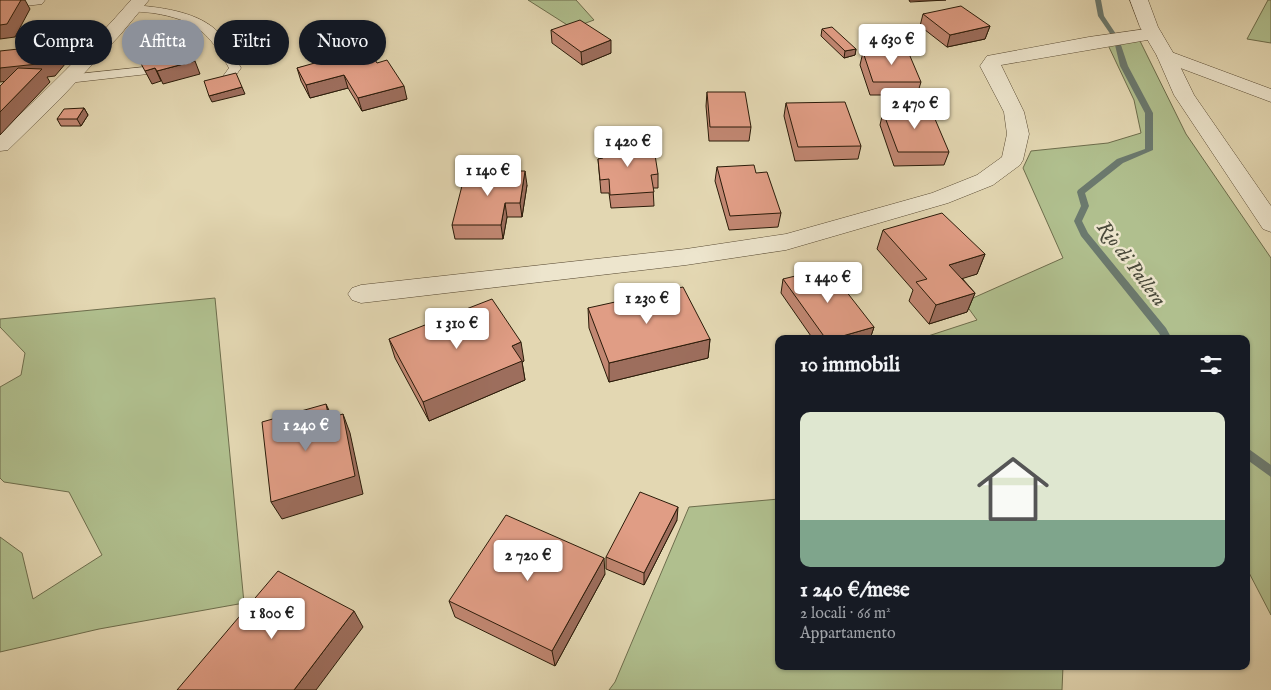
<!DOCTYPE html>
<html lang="it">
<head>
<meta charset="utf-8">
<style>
  :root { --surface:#171b24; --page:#242831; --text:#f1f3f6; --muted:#9ea1a6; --accent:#8c9099 }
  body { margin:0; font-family:"IM FELL English",serif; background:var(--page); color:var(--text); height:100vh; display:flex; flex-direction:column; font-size:19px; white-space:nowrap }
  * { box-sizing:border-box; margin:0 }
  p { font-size:16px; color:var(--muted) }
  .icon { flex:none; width:28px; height:28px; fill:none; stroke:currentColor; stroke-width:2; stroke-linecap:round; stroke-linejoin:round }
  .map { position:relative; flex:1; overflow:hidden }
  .panel { position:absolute; left:775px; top:335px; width:475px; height:335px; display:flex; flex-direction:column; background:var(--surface); border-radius:10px; box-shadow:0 1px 4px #0004 }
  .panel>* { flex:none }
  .top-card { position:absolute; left:15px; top:20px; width:475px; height:45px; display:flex; gap:10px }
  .price { position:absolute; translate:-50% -42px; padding:0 11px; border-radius:5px; background:#fff; color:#222; font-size:16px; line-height:32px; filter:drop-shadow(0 1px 2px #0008) }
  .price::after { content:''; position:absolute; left:50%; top:30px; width:15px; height:11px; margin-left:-8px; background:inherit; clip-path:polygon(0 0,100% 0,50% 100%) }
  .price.current { background:var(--accent); color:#fff }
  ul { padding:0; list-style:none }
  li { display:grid; align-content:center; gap:10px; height:265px; padding:0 25px }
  li span { display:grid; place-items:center; height:155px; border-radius:10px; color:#555 }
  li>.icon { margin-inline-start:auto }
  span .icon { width:90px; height:90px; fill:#fffc; stroke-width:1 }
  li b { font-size:21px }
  h2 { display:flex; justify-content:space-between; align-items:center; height:60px; padding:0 25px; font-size:21px }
  .tag { padding:0 18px; border-radius:22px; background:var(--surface); box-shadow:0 1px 4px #0004; font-size:18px; line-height:45px }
  .tag.current { background:var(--accent); color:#fff }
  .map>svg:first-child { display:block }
</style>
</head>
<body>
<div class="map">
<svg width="1271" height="690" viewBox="0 0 1271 690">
  <rect width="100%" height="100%" fill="#e3d7b2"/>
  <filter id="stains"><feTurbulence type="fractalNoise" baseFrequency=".004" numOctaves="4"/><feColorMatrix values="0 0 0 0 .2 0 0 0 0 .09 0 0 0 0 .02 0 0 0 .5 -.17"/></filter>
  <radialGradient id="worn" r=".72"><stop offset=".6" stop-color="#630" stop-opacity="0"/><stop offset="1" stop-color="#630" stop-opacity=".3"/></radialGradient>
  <path fill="#b0bf8e" stroke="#6d6d4c" d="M528 0H576L594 20 572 28Z
    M1268 0H1271V43L1247 39Z
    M1140 41 1186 134 1271 258V615L1246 567V339L922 338 977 320 964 302 1063 258 1023 168 1031 151 1108 143 1141 133 1134 100 1108 45Z
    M215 298 244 603 99 629 0 652V537L22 553 33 599 102 555 69 492 4 482 0 478V387L21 375 25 353 0 327V319Z
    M779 499V666H1063L1062 690H609L615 682 689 507Z"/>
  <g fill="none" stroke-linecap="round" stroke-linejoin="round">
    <path fill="#6b796e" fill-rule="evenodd" d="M1095 0H1101L1104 16 1116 34 1115 35H1111L1098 16Z
      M1118 43 1121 45 1128 66 1153 113V150L1123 163 1085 193 1089 206 1082 221 1088 233 1166 328 1172 339H1162L1159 333 1081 236 1074 221 1081 206 1077 192 1078 190 1117 159 1145 149V113L1120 66 1115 45Z
      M1246 447 1271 465V477L1246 459Z"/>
    <defs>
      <path id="service" d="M133 5C159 7 194 11 215 29 226 39 234 55 241 68L231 82H223L221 79 229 68C208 31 195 20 153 13 145 12 137 12 129 10L127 8Z
        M144 67 148 68 150 71 148 74 68 83 62 79 68 75Z"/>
      <path id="minor" d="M0 0H45L42 4 0 9Z
        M131 0H149L120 35 59 100 8 150 0 151V133C46 91 90 47 131 0Z
        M1153 28 1159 30 1162 34 1159 38 1001 65 1024 112 1029 134 1023 160 1020 165 993 185 948 203 786 250 686 265 361 303 352 300 348 294 352 288 361 285 686 249 786 234 932 193 977 175 1002 157 1007 134 1004 112 980 66 987 56 1089 37Z
        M1166 50 1271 89V102L1159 60 1157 56 1159 52Z"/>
      <path id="tertiary" d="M1130 0H1148L1158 27 1175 56 1194 95 1271 206V232L1263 229 1174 95 1157 56 1140 27Z"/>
    </defs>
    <use href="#service" stroke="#584a33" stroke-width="1"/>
    <use href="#minor" stroke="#584a33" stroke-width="1"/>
    <use href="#tertiary" stroke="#584a33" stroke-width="1"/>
    <use href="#service" fill="#ede5cd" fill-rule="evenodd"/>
    <use href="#minor" fill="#ede5cd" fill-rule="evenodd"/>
    <use href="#tertiary" fill="#ede5cd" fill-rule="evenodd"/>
  </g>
  <path fill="#c18772" stroke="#2a1b09" d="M909 0H946L910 2Z
    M923 14 990 26 985 39 947 47 920 26Z
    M822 29 856 49 855 55 844 58 821 36Z
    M551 30 611 53 582 65 552 43Z
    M887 49 921 82 917 95H870L860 65 863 52H886Z
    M352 57 377 63 407 99 362 111 348 88 310 98 301 81 297 68Z
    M707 92 751 127 749 141H709L706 106Z
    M786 103 861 146 858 159 795 161 784 116Z
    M897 105 949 152 944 165 894 166 880 125 883 112H895Z
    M84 108 88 115 81 126H61L57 119Z
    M602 144 647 156 658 174V188H653L654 206 611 208 609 193H601L598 159 602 158Z
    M717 167 756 173 781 213 778 227 729 230 715 181Z
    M527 185 522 217H507L503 239H455L452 225Z
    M883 230 985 254 977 274 962 278 975 293 967 312 929 324 909 301 913 290 877 249Z
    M783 279 874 327 870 339H813L781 293Z
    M588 308 710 339 708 358 609 382 589 328Z
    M389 339 524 361 522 362 525 380 429 421 395 358Z
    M677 520 644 585 606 569V557Z
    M605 574 555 666 455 617 449 601Z"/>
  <path fill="#9d6e5d" stroke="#2a1b09" d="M21 0H25L30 9 15 37 0 39V25Z
    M990 26 985 39 947 47 950 35Z
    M611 40V53L582 65 581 52Z
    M65 44 71 57 55 76 47 77 50 82 0 135V112L33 78 0 82V68Z
    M856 49 855 55 844 58 845 51Z
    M195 61 200 74 163 84 157 71Z
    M155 68 161 81 152 84 145 71Z
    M344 75 348 88 310 98 306 85Z
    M404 86 407 99 362 111 358 98Z
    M242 87 245 94 212 102 209 96Z
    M84 108 88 115 81 126 77 119Z
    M525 171 527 185 522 217 520 203Z
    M505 203 507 217 503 239 501 225Z
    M985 254 977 274 942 285 949 265Z
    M975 293 967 312 929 324 936 305Z
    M874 327 870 339H832Z
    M710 339 708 358 609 382V363Z
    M521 342 524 361 522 362 525 380 429 421 423 402 512 346Z
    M326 404 335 423 329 418Z
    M343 414 350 433 363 494 282 519 271 502Z
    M678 507 677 520 644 585V573Z
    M604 558 605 574 555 666 552 651Z
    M354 611 363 627 316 690H294Z"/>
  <path fill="#e09d85" stroke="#2a1b09" d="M0 0H21L7 24 0 25Z
    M961 6 990 26 950 35 923 14Z
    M580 20 611 40 581 52 551 30Z
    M832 27 856 49 845 51 822 29Z
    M180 37 195 61 157 71 155 68 145 71 139 60 150 57 144 46Z
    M65 44 47 63 0 68V51Z
    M887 49H907L921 82H873L863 52H888Z
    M350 53 352 57 371 53 377 63 387 60 404 86 358 98 344 75 306 85 297 68Z
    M18 68 42 69 0 112V86Z
    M236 73 242 87 209 96 204 81Z
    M707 92H745L751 127H710Z
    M845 102 861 146 798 147 786 103Z
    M897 105H929L949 152H898L883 112H899Z
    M84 108 77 119H57L64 109Z
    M645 141 647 156 655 155 658 174 651 175 654 192 610 195 609 179 600 180 598 159 603 158 602 144Z
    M754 165 756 173 767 172 781 213 730 216 717 167Z
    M483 171H525L520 203H505L501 225H452L465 174H483Z
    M942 213 985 254 949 265 975 293 936 305 916 282 927 279 883 230Z
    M828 268 874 327 832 339H826L783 279Z
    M683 287 710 339 609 363 588 308Z
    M492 299 521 342 512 346 522 361 423 402 389 339Z
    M326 404 329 418 343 414 355 476 271 502 262 422Z
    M640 492 678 507 644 573 606 557Z
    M506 515 604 558 552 651 449 601Z
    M278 571 354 611 294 690H177Z"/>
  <g text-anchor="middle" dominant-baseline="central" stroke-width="5" stroke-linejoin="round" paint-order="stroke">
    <g font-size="20" font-style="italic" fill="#4a4a3b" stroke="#ede5cd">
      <text transform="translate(1131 264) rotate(53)">Rio di Pallera</text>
    </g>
  </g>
  <rect width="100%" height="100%" filter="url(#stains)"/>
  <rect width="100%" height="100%" fill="url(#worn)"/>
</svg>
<b class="price" style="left:892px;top:66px">4 630 €</b>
<b class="price" style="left:915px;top:130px">2 470 €</b>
<b class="price" style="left:628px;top:168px">1 420 €</b>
<b class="price" style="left:488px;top:197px">1 140 €</b>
<b class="price" style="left:828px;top:304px">1 440 €</b>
<b class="price" style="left:647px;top:325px">1 230 €</b>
<b class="price" style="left:457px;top:350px">1 310 €</b>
<b class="price current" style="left:306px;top:452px">1 240 €</b>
<b class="price" style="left:528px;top:582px">2 720 €</b>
<b class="price" style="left:272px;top:640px">1 800 €</b>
<div class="top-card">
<a class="tag">Compra</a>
<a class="tag current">Affitta</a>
<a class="tag">Filtri</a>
<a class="tag">Nuovo</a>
</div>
<section class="panel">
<h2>10 immobili<svg class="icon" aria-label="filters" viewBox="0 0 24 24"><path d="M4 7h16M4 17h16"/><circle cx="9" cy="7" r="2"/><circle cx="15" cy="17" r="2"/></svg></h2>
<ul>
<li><span style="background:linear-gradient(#dfe7d0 70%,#7fa58c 0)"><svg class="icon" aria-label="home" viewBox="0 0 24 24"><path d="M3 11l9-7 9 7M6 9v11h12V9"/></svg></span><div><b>1 240 €/mese</b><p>2 locali · 66 m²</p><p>Appartamento</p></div></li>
</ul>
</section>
</div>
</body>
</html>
